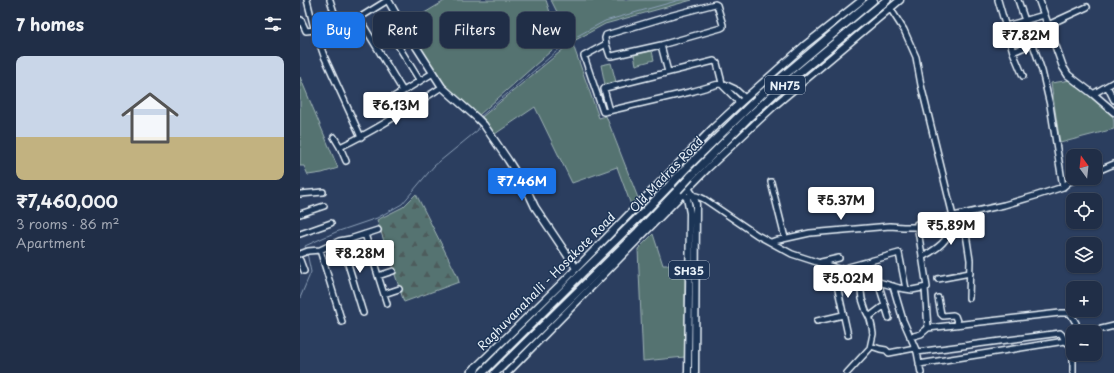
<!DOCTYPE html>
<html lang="en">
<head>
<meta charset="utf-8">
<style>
  :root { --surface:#202e47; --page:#2d3a52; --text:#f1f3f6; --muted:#a2a8b4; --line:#3d4a60; --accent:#1a73e8 }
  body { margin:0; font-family:"Playpen Sans",sans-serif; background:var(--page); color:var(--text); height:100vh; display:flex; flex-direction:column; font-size:15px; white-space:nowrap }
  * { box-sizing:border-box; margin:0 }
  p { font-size:13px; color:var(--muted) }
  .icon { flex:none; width:22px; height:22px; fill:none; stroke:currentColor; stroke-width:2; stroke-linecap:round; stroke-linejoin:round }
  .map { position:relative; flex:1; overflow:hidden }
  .sheet { display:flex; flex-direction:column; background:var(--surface); width:300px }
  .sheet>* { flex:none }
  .top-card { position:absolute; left:12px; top:12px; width:380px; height:36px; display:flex; gap:8px }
  .needle { width:26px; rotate:345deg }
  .tools { position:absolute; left:766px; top:149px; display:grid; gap:8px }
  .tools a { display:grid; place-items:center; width:36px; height:36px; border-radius:8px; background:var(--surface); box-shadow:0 1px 3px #0004,0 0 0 1px var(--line); font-size:20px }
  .price { position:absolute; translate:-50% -34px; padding:0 9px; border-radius:4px; background:#fff; color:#222; font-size:13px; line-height:26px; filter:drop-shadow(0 1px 2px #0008) }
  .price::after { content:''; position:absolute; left:50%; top:24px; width:12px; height:9px; margin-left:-6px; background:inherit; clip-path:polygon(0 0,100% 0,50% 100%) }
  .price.active { background:var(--accent); color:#fff }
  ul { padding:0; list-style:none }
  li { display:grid; align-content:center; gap:8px; height:212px; padding:0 16px }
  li+li { border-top:1px solid var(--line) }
  li span { display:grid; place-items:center; height:124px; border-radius:8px; color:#555 }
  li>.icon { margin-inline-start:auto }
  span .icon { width:72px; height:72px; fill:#fffc; stroke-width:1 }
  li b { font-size:17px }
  h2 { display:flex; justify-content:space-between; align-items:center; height:48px; padding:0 16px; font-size:17px }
  .tag { padding:0 14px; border-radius:8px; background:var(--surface); box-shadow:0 1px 3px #0004,0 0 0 1px var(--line); font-size:14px; line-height:36px }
  .tag.active { background:var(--accent); color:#fff }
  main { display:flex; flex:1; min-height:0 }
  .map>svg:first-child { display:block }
</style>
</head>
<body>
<main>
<section class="sheet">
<h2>7 homes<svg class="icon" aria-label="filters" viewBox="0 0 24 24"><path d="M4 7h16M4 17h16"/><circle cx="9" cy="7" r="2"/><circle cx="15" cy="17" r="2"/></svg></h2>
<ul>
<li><span style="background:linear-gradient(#c9d6e8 65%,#c2b280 0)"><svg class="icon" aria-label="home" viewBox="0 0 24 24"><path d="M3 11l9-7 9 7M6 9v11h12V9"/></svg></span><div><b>₹7,460,000</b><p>3 rooms · 86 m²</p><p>Apartment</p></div></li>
</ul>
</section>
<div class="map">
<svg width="814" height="373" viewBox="0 0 814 373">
  <defs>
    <pattern id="forest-firs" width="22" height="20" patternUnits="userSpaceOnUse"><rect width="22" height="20" fill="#557371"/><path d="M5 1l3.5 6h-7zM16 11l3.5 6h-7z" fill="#4d5b5c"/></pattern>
  </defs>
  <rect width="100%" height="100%" fill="#2b3e5f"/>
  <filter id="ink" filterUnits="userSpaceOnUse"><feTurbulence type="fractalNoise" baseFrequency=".025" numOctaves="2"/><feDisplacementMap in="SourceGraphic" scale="8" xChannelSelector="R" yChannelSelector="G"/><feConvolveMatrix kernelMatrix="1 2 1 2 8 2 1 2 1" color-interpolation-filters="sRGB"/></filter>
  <g filter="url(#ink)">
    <path fill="#557371" stroke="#9eb2b4" d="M146 0H246L260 43 179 115 145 85 106 24Z
      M251 0H392L305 24 272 42 299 118 306 116 338 198 331 205 317 167 272 183 235 107 195 134 182 117 272 42Z
      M352 51 354 60 336 65 334 55Z
      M311 63 316 82 305 85 301 65Z
      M0 77 38 168 22 173 8 175 4 166H0Z
      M771 80C782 88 808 105 813 117 814 121 814 125 814 129L760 143 751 83Z
      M353 234 363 265H385V357L343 361 338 249Z"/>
    <path fill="url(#forest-firs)" stroke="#9eb2b4" d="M116 194 157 275 159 282 104 302 77 220 103 207Z"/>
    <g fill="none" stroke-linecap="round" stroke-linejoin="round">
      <path stroke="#8da1b9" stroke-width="1" d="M180 117 270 40 305 21 380 0
        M6 250 5 246 36 232 77 218 102 204 134 166 178 130 179 124
        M0 298 11 272 7 253"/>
      <defs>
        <path id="minor" d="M7 0 13 24 24 56 61 137
          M30 0 39 28 59 18 103 91
          M698 0 713 52 723 76
          M718 0 742 71 750 105 763 187
          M590 8 604 30 616 57 621 85 653 216
          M59 18 88 0
          M81 18 120 81
          M1 20 6 31 15 30
          M748 25 787 7
          M706 26 744 15
          M306 44 310 56H312L361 45 421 28 423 27V25L417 5 415 4 373 15 306 35 305 38 306 44 284 56 303 112H304L394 91 422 83 417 63 414 61 305 88 304 89 310 111
          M361 45 368 72
          M713 52 752 35
          M422 83 435 89 445 98
          M422 85 440 103
          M807 86 814 100
          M793 94 814 82
          M92 98 133 73
          M34 137 40 147 46 161
          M40 147C76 130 109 108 142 87
          M795 172 814 164
          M471 182 485 238
          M0 194 23 192
          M389 196C395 194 399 197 404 199L457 235 492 254 582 283 599 288 612 290 627 287 617 224 704 205 735 196 763 187 769 182 781 178
          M0 214 24 206
          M663 214 670 260 669 298
          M0 234 31 223
          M65 234 87 304
          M41 241 63 313
          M471 242 474 241 510 233 590 226 603 227H618
          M20 250 42 322
          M0 254 8 251 20 250 39 241 50 239 78 230
          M622 257C630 253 647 243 648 233 649 228 648 222 647 217
          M0 260 4 271
          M521 262 539 258
          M533 267 548 335
          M541 269 599 253 606 289
          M78 276 93 271
          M638 279 670 273
          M578 282 589 318
          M593 286 603 320 617 352 621 373
          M625 288 628 328 760 313H770L776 323V332
          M84 294 99 289
          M638 298 641 314 643 316 653 315 655 316 658 324
          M569 317 585 305
          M517 321 543 315
          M789 332 814 326
          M610 337 621 334 628 328
          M571 346 580 349 586 350 589 353 615 348
          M617 352 760 333 762 335 765 341 773 347
          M773 354V373
          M619 364 765 341
          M547 373 570 348 573 334 572 327 570 319 566 311 562 299 559 276"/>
        <path id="major" d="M88 0 101 23 142 87 178 119 184 125 208 160 227 190 235 207 276 268
          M739 0 763 67 768 75 793 94 814 112
          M375 175C384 184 393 191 396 204L395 373
          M370 180 387 198 390 213 388 373
          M170 373 266 279 413 128 440 103 505 45 562 0
          M207 373 408 168 443 135 474 106 600 0"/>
        <path id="highway" d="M384 170 463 93 573 0
          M390 177 448 118 476 92 587 0
          M174 373 176 367
          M182 373 281 274 345 211 371 184
          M195 373 338 232 378 190"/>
      </defs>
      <use href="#minor" stroke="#e8f1f8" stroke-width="8"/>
      <use href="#major" stroke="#e8f1f8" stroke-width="9"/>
      <use href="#highway" stroke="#e8f1f8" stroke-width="10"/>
      <use href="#minor" stroke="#1d3557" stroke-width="5"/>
      <use href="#major" stroke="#1d3557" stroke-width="6"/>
      <use href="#highway" stroke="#1d3557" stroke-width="7"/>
      <defs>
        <path id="highway-bridge" d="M371 184 384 170
          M378 190 390 177"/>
      </defs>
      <use href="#highway-bridge" stroke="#e8f1f8" stroke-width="10" stroke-linecap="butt"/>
      <use href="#highway-bridge" stroke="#1d3557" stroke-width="7"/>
    </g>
  </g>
  <g text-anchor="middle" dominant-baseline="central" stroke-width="3" stroke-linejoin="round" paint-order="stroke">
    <g fill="#1d3557" stroke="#abb9c8" stroke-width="1">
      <rect x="465" y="76" width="40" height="18" rx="3"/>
      <rect x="369" y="261" width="40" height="18" rx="3"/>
    </g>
    <g font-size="11" font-weight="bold" fill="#e8f1f8">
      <text x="485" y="85">NH75</text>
      <text x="389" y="270">SH35</text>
    </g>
    <g font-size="12" fill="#e8f1f8" stroke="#1d3557">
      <text transform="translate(366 174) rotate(-46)">Old Madras Road</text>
      <text transform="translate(246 281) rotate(-45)">Raghuvanahalli - Hosakote Road</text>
    </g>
  </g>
</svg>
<div class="tools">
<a><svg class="needle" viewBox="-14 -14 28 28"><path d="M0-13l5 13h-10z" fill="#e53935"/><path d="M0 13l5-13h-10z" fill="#a2a8b4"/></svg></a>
<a><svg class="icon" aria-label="locate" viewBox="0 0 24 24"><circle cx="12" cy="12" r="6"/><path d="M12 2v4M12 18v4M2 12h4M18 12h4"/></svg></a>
<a><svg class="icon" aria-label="layers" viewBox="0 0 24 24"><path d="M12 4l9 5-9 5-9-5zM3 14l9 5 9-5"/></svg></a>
<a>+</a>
<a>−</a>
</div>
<b class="price" style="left:726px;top:56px">₹7.82M</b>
<b class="price" style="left:96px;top:126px">₹6.13M</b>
<b class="price active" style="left:222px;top:202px">₹7.46M</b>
<b class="price" style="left:541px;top:221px">₹5.37M</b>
<b class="price" style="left:651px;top:246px">₹5.89M</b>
<b class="price" style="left:60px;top:274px">₹8.28M</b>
<b class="price" style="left:548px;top:299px">₹5.02M</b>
<div class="top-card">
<a class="tag active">Buy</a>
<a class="tag">Rent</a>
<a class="tag">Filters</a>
<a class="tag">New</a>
</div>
</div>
</main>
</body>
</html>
